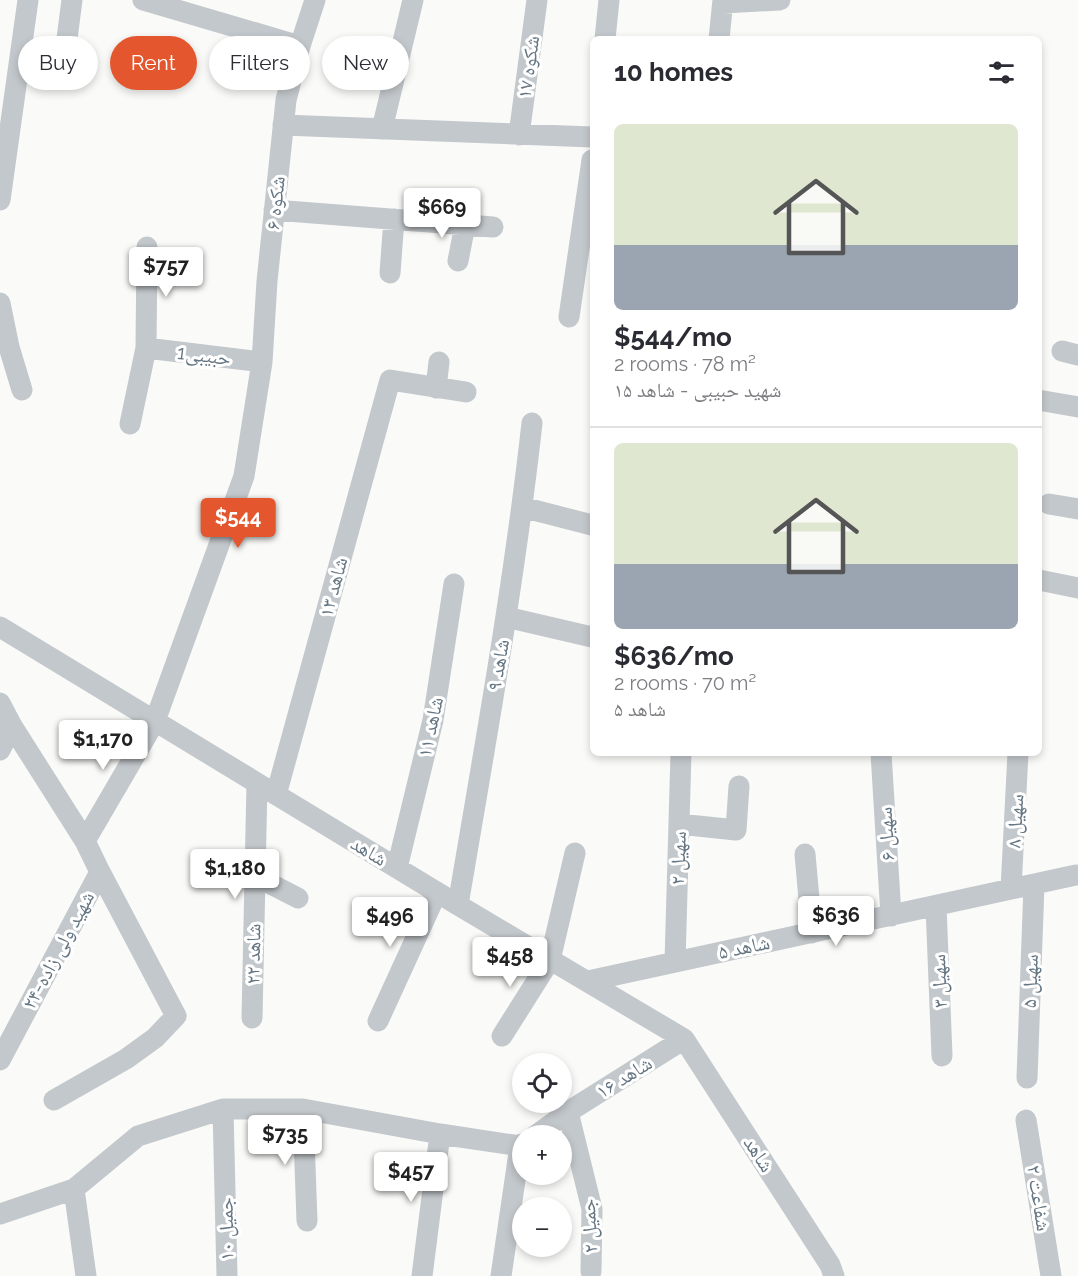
<!DOCTYPE html>
<html lang="en">
<head>
<meta charset="utf-8">
<style>
  :root { --surface:#fff; --page:#f2f2f3; --text:#2b2b33; --muted:#7c7c81; --line:#e1e1e2; --accent:#e4572e }
  body { margin:0; font-family:Raleway,"Noto Naskh Arabic",sans-serif; background:var(--page); color:var(--text); height:100vh; display:flex; flex-direction:column; font-size:22px; white-space:nowrap }
  * { box-sizing:border-box; margin:0 }
  p { font-size:20px; color:var(--muted) }
  .icon { flex:none; width:33px; height:33px; fill:none; stroke:currentColor; stroke-width:2; stroke-linecap:round; stroke-linejoin:round }
  .map { position:relative; flex:1; overflow:hidden }
  .panel { position:absolute; left:590px; top:36px; width:452px; height:720px; display:flex; flex-direction:column; background:var(--surface); border-radius:9px; box-shadow:0 3px 9px #0003 }
  .panel>* { flex:none }
  .guide { position:absolute; left:18px; top:36px; width:482px; height:54px; display:flex; gap:12px }
  .buttons { position:absolute; left:512px; top:1053px; display:grid; gap:12px }
  .buttons a { display:grid; place-items:center; width:60px; height:60px; border-radius:50%; background:var(--surface); box-shadow:0 3px 9px #0003; font-size:30px }
  .price { position:absolute; translate:-50% -51px; padding:0 14px; border-radius:6px; background:#fff; color:#222; font-size:20px; line-height:39px; filter:drop-shadow(0 2px 3px #0008) }
  .price::after { content:''; position:absolute; left:50%; top:36px; width:18px; height:14px; margin-left:-9px; background:inherit; clip-path:polygon(0 0,100% 0,50% 100%) }
  .price.on { background:var(--accent); color:#fff }
  ul { padding:0; list-style:none }
  li { display:grid; align-content:center; gap:12px; height:318px; padding:0 24px }
  li+li { border-top:2px solid var(--line) }
  li span { display:grid; place-items:center; height:186px; border-radius:9px; color:#555 }
  li>.icon { margin-inline-start:auto }
  span .icon { width:108px; height:108px; fill:#fffc; stroke-width:1 }
  li b { font-size:26px }
  h2 { display:flex; justify-content:space-between; align-items:center; height:72px; padding:0 24px; font-size:26px }
  .tag { padding:0 21px; border-radius:27px; background:var(--surface); box-shadow:0 3px 9px #0003; font-size:21px; line-height:54px }
  .tag.on { background:var(--accent); color:#fff }
  .map>svg:first-child { display:block }
</style>
</head>
<body>
<div class="map">
<svg width="1078" height="1276" viewBox="0 0 1078 1276">
  <rect width="100%" height="100%" fill="#fafaf8"/>
  <g fill="none" stroke-linecap="round" stroke-linejoin="round">
    <path stroke="#c3c8cc" stroke-width="21" d="M143 0 300 46
      M723 3 780 0
      M605 39 609 0
      M719 39 723 0
      M65 54 72 0
      M283 125 592 137
      M382 129 413 0
      M519 135 537 0
      M0 200 28 0
      M274 210 493 227
      M458 261 465 225
      M390 273 394 219
      M0 303 9 347 22 390
      M569 317 592 160
      M146 348 262 362
      M1062 351 1078 355
      M436 388 439 362
      M1038 400 1078 407
      M130 424 146 348 147 247
      M1049 504 1078 509
      M522 507 592 525
      M1039 580 1078 588
      M506 617 592 637
      M0 627 458 905 684 1039 830 1265 834 1276
      M0 703 12 726 85 841 100 872 176 1016 155 1038 126 1059 54 1100
      M0 750 12 726
      M881 753 891 916
      M276 795 390 380 466 392
      M679 824 736 830 739 786
      M85 841 155 721 244 476 262 362 267 281 286 100 300 46 315 0
      M805 854 812 933
      M397 868 433 720 454 584
      M255 876 298 898
      M1011 889 1018 753
      M458 905C485 745 514 585 532 423
      M936 906 942 1056
      M675 962 681 753
      M588 981 1076 875
      M252 1018 257 783
      M378 1021 437 892
      M502 1036 550 960 575 853
      M0 1060 100 872
      M1027 1078 1034 885
      M223 1109 227 1276
      M303 1109 307 1221
      M568 1112 592 1209 591 1271
      M1026 1120 1051 1276
      M535 1136 568 1112 684 1039
      M74 1189 86 1276
      M0 1214 74 1189 138 1136 223 1109H303L440 1134 520 1146 522 1144
      M422 1276 440 1134
      M501 1276 520 1146"/>
  </g>
  <g text-anchor="middle" dominant-baseline="central" stroke-width="6" stroke-linejoin="round" paint-order="stroke">
    <g font-size="20" fill="#657683" stroke="#fff">
      <text transform="translate(528 67) rotate(-82)">شکوه ۱۷</text>
      <text transform="translate(275 203) rotate(-84)">شکوه ۶</text>
      <text transform="translate(204 355) rotate(7)">حبیبی1</text>
      <text transform="translate(333 587) rotate(-75)">شاهد ۱۳</text>
      <text transform="translate(498 665) rotate(-80)">شاهد ۹</text>
      <text transform="translate(430 727) rotate(-78)">شاهد ۱۱</text>
      <text transform="translate(1015 821) rotate(-87)">سهیل ۸</text>
      <text transform="translate(886 834) rotate(-93)">سهیل ۶</text>
      <text transform="translate(369 851) rotate(31)">شاهد</text>
      <text transform="translate(678 858) rotate(-88)">سهیل ۲</text>
      <text transform="translate(744 947) rotate(-12)">شاهد ۵</text>
      <text transform="translate(58 950) rotate(-62)">شهید ولی زاده-۲۴</text>
      <text transform="translate(253 954) rotate(-89)">شاهد ۲۲</text>
      <text transform="translate(939 981) rotate(-92)">سهیل ۳</text>
      <text transform="translate(1030 981) rotate(-88)">سهیل ۵</text>
      <text transform="translate(624 1077) rotate(-32)">شاهد ۱۶</text>
      <text transform="translate(759 1154) rotate(57)">شاهد</text>
      <text transform="translate(1039 1198) rotate(81)">شفاعت ۲</text>
      <text transform="translate(589 1226) rotate(-93)">جمیل ۲</text>
      <text transform="translate(226 1229) rotate(-91)">جمیل ۱۰</text>
    </g>
  </g>
</svg>
<div class="buttons">
<a><svg class="icon" aria-label="locate" viewBox="0 0 24 24"><circle cx="12" cy="12" r="6"/><path d="M12 2v4M12 18v4M2 12h4M18 12h4"/></svg></a>
<a>+</a>
<a>−</a>
</div>
<b class="price" style="left:442px;top:239px">$669</b>
<b class="price" style="left:166px;top:298px">$757</b>
<b class="price on" style="left:238px;top:549px">$544</b>
<b class="price" style="left:103px;top:771px">$1,170</b>
<b class="price" style="left:235px;top:900px">$1,180</b>
<b class="price" style="left:836px;top:947px">$636</b>
<b class="price" style="left:390px;top:948px">$496</b>
<b class="price" style="left:510px;top:988px">$458</b>
<b class="price" style="left:285px;top:1166px">$735</b>
<b class="price" style="left:411px;top:1203px">$457</b>
<div class="guide">
<a class="tag">Buy</a>
<a class="tag on">Rent</a>
<a class="tag">Filters</a>
<a class="tag">New</a>
</div>
<section class="panel">
<h2>10 homes<svg class="icon" aria-label="filters" viewBox="0 0 24 24"><path d="M4 7h16M4 17h16"/><circle cx="9" cy="7" r="2"/><circle cx="15" cy="17" r="2"/></svg></h2>
<ul>
<li><span style="background:linear-gradient(#dfe7d0 65%,#9aa5b1 0)"><svg class="icon" aria-label="home" viewBox="0 0 24 24"><path d="M3 11l9-7 9 7M6 9v11h12V9"/></svg></span><div><b>$544/mo</b><p>2 rooms · 78 m²</p><p>شهید حبیبی - شاهد ۱۵</p></div></li>
<li><span style="background:linear-gradient(#dfe7d0 65%,#9aa5b1 0)"><svg class="icon" aria-label="home" viewBox="0 0 24 24"><path d="M3 11l9-7 9 7M6 9v11h12V9"/></svg></span><div><b>$636/mo</b><p>2 rooms · 70 m²</p><p>شاهد ۵</p></div></li>
</ul>
</section>
</div>
</body>
</html>
